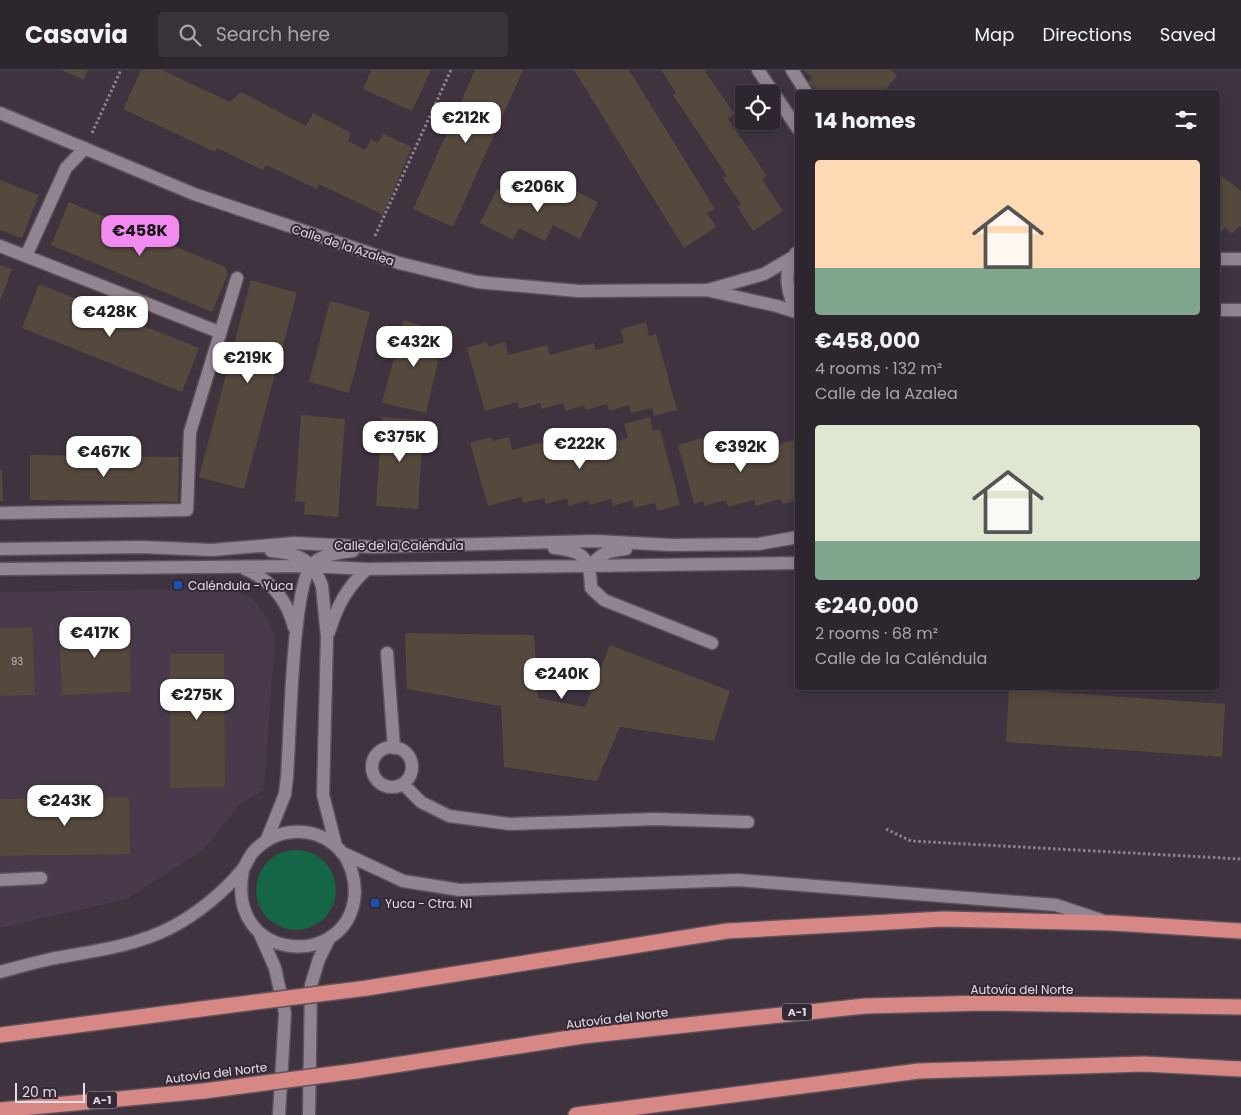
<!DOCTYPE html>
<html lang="en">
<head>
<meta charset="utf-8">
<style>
  :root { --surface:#2e262f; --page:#3a323b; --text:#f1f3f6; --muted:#a7a5aa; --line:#49434b; --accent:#f28af2 }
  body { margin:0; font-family:Poppins,sans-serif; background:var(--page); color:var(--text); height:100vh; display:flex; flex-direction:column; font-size:19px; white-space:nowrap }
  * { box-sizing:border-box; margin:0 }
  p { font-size:16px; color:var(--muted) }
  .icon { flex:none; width:28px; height:28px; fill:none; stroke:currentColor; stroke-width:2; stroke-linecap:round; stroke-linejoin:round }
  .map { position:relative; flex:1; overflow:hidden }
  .side { position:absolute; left:795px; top:20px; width:425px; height:600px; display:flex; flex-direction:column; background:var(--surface); border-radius:5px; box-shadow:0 2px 12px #0003,0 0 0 1px var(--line) }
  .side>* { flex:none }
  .tools { position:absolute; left:735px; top:15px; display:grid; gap:10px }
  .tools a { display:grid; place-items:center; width:45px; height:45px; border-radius:5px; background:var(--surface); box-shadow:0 2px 12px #0003,0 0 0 1px var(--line); font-size:25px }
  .scale { position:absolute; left:15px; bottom:12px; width:70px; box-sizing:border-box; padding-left:5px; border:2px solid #e3dce3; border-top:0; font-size:14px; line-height:18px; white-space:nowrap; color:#e3dce3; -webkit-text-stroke:4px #342935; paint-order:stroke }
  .price { position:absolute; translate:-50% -42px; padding:0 11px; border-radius:10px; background:#fff; color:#222; font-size:16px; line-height:32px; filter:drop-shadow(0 1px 2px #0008) }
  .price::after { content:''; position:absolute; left:50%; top:30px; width:15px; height:11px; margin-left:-8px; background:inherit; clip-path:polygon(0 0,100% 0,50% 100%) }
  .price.current { background:var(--accent); color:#111 }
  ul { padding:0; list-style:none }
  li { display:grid; align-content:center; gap:10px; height:265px; padding:0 20px }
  li span { display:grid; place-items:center; height:155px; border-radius:5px; color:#555 }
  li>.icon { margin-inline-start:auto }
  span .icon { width:90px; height:90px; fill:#fffc; stroke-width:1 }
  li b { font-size:21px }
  h2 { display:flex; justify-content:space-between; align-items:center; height:60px; padding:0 20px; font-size:21px }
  header { display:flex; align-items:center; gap:30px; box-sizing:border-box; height:70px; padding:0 25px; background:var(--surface); border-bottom:1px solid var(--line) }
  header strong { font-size:24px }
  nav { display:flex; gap:28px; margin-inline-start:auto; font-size:18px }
  .search { width:350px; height:45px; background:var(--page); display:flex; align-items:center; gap:12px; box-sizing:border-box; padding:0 18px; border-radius:5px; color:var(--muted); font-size:19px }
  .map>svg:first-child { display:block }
</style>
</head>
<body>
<header>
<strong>Casavia</strong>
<div class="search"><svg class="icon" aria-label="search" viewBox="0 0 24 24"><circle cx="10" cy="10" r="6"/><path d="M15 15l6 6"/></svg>Search here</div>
<nav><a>Map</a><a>Directions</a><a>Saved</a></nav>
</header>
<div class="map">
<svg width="1241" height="1045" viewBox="0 0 1241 1045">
  <rect width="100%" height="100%" fill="#3e333f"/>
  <path fill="#493a4b" d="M234 519 254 530 265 545 275 565 264 720 239 735 204 779 127 829 0 858V522Z"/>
  <path fill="#156646" d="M256 820a40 40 0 1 1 80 0a40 40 0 1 1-80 0Z"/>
  <path fill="#55483d" d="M61 0H88L84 10Z
    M141 0H162L230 32 241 22 306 56 313 43 351 63 348 71 365 80 371 69 378 73 383 64 412 77 383 145 319 114 317 119 266 95 263 100 217 78 215 82 123 39Z
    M371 0H431L412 41 363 19Z
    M475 0H523L453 157 413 139Z
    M574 0H629L715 139 707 143 716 157 684 178Z
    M661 0H708L705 2 735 44 728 49 767 106 762 109 783 141 753 161 737 136 741 134 723 108 727 106 673 25 676 23Z
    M803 0H891L897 5 884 22H820L808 13 812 7Z
    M1222 106 1241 121V157L1239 156 1232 164 1225 157 1218 167V112Z
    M0 110 39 125 22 168 0 160Z
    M510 113 548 132 553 122 564 128 569 118 598 132 580 169 553 155 545 171 519 158 513 170 480 153 497 119 505 123Z
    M69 132 225 197 228 204 212 242 51 175Z
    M0 195 12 199 0 231Z
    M251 210 297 223 244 419 199 407Z
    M39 214 199 278 182 322 22 258Z
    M330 231 370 242 349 323 309 312Z
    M404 250 445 263 426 343 382 333Z
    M646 252 649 266 656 264 677 340 654 346 652 338 631 343 629 335 609 341 607 334 586 340 584 335 566 341 563 333 542 339 540 333 519 339 517 332 485 341 467 278 486 272 489 277 505 272 508 285 547 275 550 285 594 273 595 280 624 273 621 259Z
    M301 345 345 349 338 447 304 444 305 432 295 431Z
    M382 347 424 350 418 439 376 436Z
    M650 347 653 361 660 359 680 435 657 441 655 433 634 438 633 430 613 436 611 429 589 435 588 430 569 436 567 428 546 434 544 428 523 433 521 427 488 436 470 373 490 367 493 371 509 367 512 380 551 370 553 379 597 368 599 375 628 368 624 354Z
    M710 366 715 381 737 374 740 385 798 369V430L783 434 781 429 756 436 754 430 728 437 726 430 705 436 703 431 694 434 678 375Z
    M30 385 179 387 178 432 30 430Z
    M0 400H2L3 431H0Z
    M129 554 131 622 62 625 59 557Z
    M32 557 35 625 0 626V558Z
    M405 563 534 565 538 628 585 637 610 575 730 621 714 671 620 657 597 711 504 697 501 636 407 619Z
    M170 584H224L225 717 170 718Z
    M1009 619 1225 634 1222 687 1006 672Z
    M129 727 130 784 0 786V729Z"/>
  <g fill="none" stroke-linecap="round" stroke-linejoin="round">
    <defs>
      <path id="minor" d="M758 0 798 59
        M792 0 806 22
        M0 43 194 124 399 193 477 212 578 221 706 220 777 236 796 242
        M0 176 219 262
        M796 183C782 201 787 226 798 243
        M26 186 66 98 85 78
        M1218 189H1241
        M708 220 764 204 793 187
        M1218 240H1241
        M0 443 187 440 190 362 237 208
        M554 478C585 481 590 488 591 518L604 530 712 573
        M0 479 141 477 212 480 294 473 373 477 595 471 671 475 759 474 798 467
        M271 481C297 483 313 489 322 516L327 567 323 725 336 776
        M590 497C601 482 609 481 626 479
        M0 499 311 496 367 499 798 493
        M245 499C271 510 287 530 294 557
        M329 562C337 536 347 517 367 499
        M387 583 394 678
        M372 697a20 20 0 1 1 40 0a20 20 0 1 1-40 0Z
        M403 714 421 732 449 746 510 754 655 749 748 752
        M267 769 285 724 287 707C290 669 292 520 311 496 320 484 339 483 353 481
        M341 782 403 811 460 820 738 810 1056 835 1101 850
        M0 810 41 808
        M260 864 275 898 285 943 279 1045
        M0 902C18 897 37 892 55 888 94 881 136 876 172 857 197 844 224 822 242 800 247 794 249 786 254 781 276 758 311 755 336 776 351 789 357 812 354 831 342 900 225 891 243 800
        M309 1045 311 915 319 889 330 867"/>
      <path id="highway" d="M367 918 727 861 943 849 1113 853 1241 861
        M0 965 201 939
        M356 1001 583 966 865 936 985 933 1241 937
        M0 1040 204 1021
        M576 1045 919 1001 1144 994 1241 999"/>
    </defs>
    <use href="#minor" stroke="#5a515b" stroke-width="15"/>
    <use href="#highway" stroke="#5a515b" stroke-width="18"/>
    <path stroke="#8b828b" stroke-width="3" stroke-dasharray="2.5 2.5" stroke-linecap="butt" d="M92 63 121 0
      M375 166 451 0
      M886 759 911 771 1241 789"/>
    <use href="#minor" stroke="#928592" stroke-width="12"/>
    <use href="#highway" stroke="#d78884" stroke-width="15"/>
    <defs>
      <path id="highway-bridge" d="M201 939 367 918
        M204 1021 356 1001"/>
    </defs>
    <use href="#highway-bridge" stroke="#5a515b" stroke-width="18" stroke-linecap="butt"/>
    <use href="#highway-bridge" stroke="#d78884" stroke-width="15"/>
  </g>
  <g fill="#1a4fb4" stroke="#342935" stroke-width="2">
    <rect x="173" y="510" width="10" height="10" rx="2.5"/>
    <rect x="370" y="828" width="10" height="10" rx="2.5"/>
  </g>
  <g text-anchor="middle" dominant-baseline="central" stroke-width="4" stroke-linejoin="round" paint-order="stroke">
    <g font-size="10" fill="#c0b7ba">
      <text x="17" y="591">93</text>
    </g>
    <g fill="#342935" stroke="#aea6af" stroke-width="1">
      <rect x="782" y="933.5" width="30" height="17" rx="4"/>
      <rect x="87" y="1021.5" width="30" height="17" rx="4"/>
    </g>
    <g font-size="11" font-weight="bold" fill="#e3dce3">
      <text x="797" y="942">A-1</text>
      <text x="102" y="1030">A-1</text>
    </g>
    <g font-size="12" fill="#e3dce3" stroke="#342935">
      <text transform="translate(343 175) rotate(18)">Calle de la Azalea</text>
      <text x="399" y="475">Calle de la Caléndula</text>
      <text x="1022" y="919">Autovía del Norte</text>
      <text transform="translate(617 948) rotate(-7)">Autovía del Norte</text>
      <text transform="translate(216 1003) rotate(-7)">Autovía del Norte</text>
    </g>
    <g font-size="12" fill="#e3dce3" stroke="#342935" text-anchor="start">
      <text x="188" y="515">Caléndula - Yuca</text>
      <text x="385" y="833">Yuca - Ctra. N1</text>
    </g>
  </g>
</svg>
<div class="tools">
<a><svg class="icon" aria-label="locate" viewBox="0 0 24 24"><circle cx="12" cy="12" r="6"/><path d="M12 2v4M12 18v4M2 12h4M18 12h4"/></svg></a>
</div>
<div class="scale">20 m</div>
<b class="price" style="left:466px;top:74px">€212K</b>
<b class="price" style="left:538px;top:143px">€206K</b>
<b class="price current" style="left:140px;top:187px">€458K</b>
<b class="price" style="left:110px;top:268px">€428K</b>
<b class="price" style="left:414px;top:298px">€432K</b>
<b class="price" style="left:248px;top:314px">€219K</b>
<b class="price" style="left:400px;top:393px">€375K</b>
<b class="price" style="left:580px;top:400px">€222K</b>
<b class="price" style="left:741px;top:403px">€392K</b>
<b class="price" style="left:104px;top:408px">€467K</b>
<b class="price" style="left:95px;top:589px">€417K</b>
<b class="price" style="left:562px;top:630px">€240K</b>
<b class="price" style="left:197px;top:651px">€275K</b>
<b class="price" style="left:65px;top:757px">€243K</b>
<section class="side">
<h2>14 homes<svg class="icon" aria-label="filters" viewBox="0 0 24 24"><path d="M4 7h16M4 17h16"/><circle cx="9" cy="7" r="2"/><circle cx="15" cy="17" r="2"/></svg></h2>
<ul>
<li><span style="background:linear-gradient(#ffd9b3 70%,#7fa58c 0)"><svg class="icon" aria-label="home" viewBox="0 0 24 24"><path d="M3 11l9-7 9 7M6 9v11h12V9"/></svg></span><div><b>€458,000</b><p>4 rooms · 132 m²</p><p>Calle de la Azalea</p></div></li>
<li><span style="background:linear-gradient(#dfe7d0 75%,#7fa58c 0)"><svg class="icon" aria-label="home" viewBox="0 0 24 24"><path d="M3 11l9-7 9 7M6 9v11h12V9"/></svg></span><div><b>€240,000</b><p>2 rooms · 68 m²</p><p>Calle de la Caléndula</p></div></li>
</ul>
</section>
</div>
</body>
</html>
